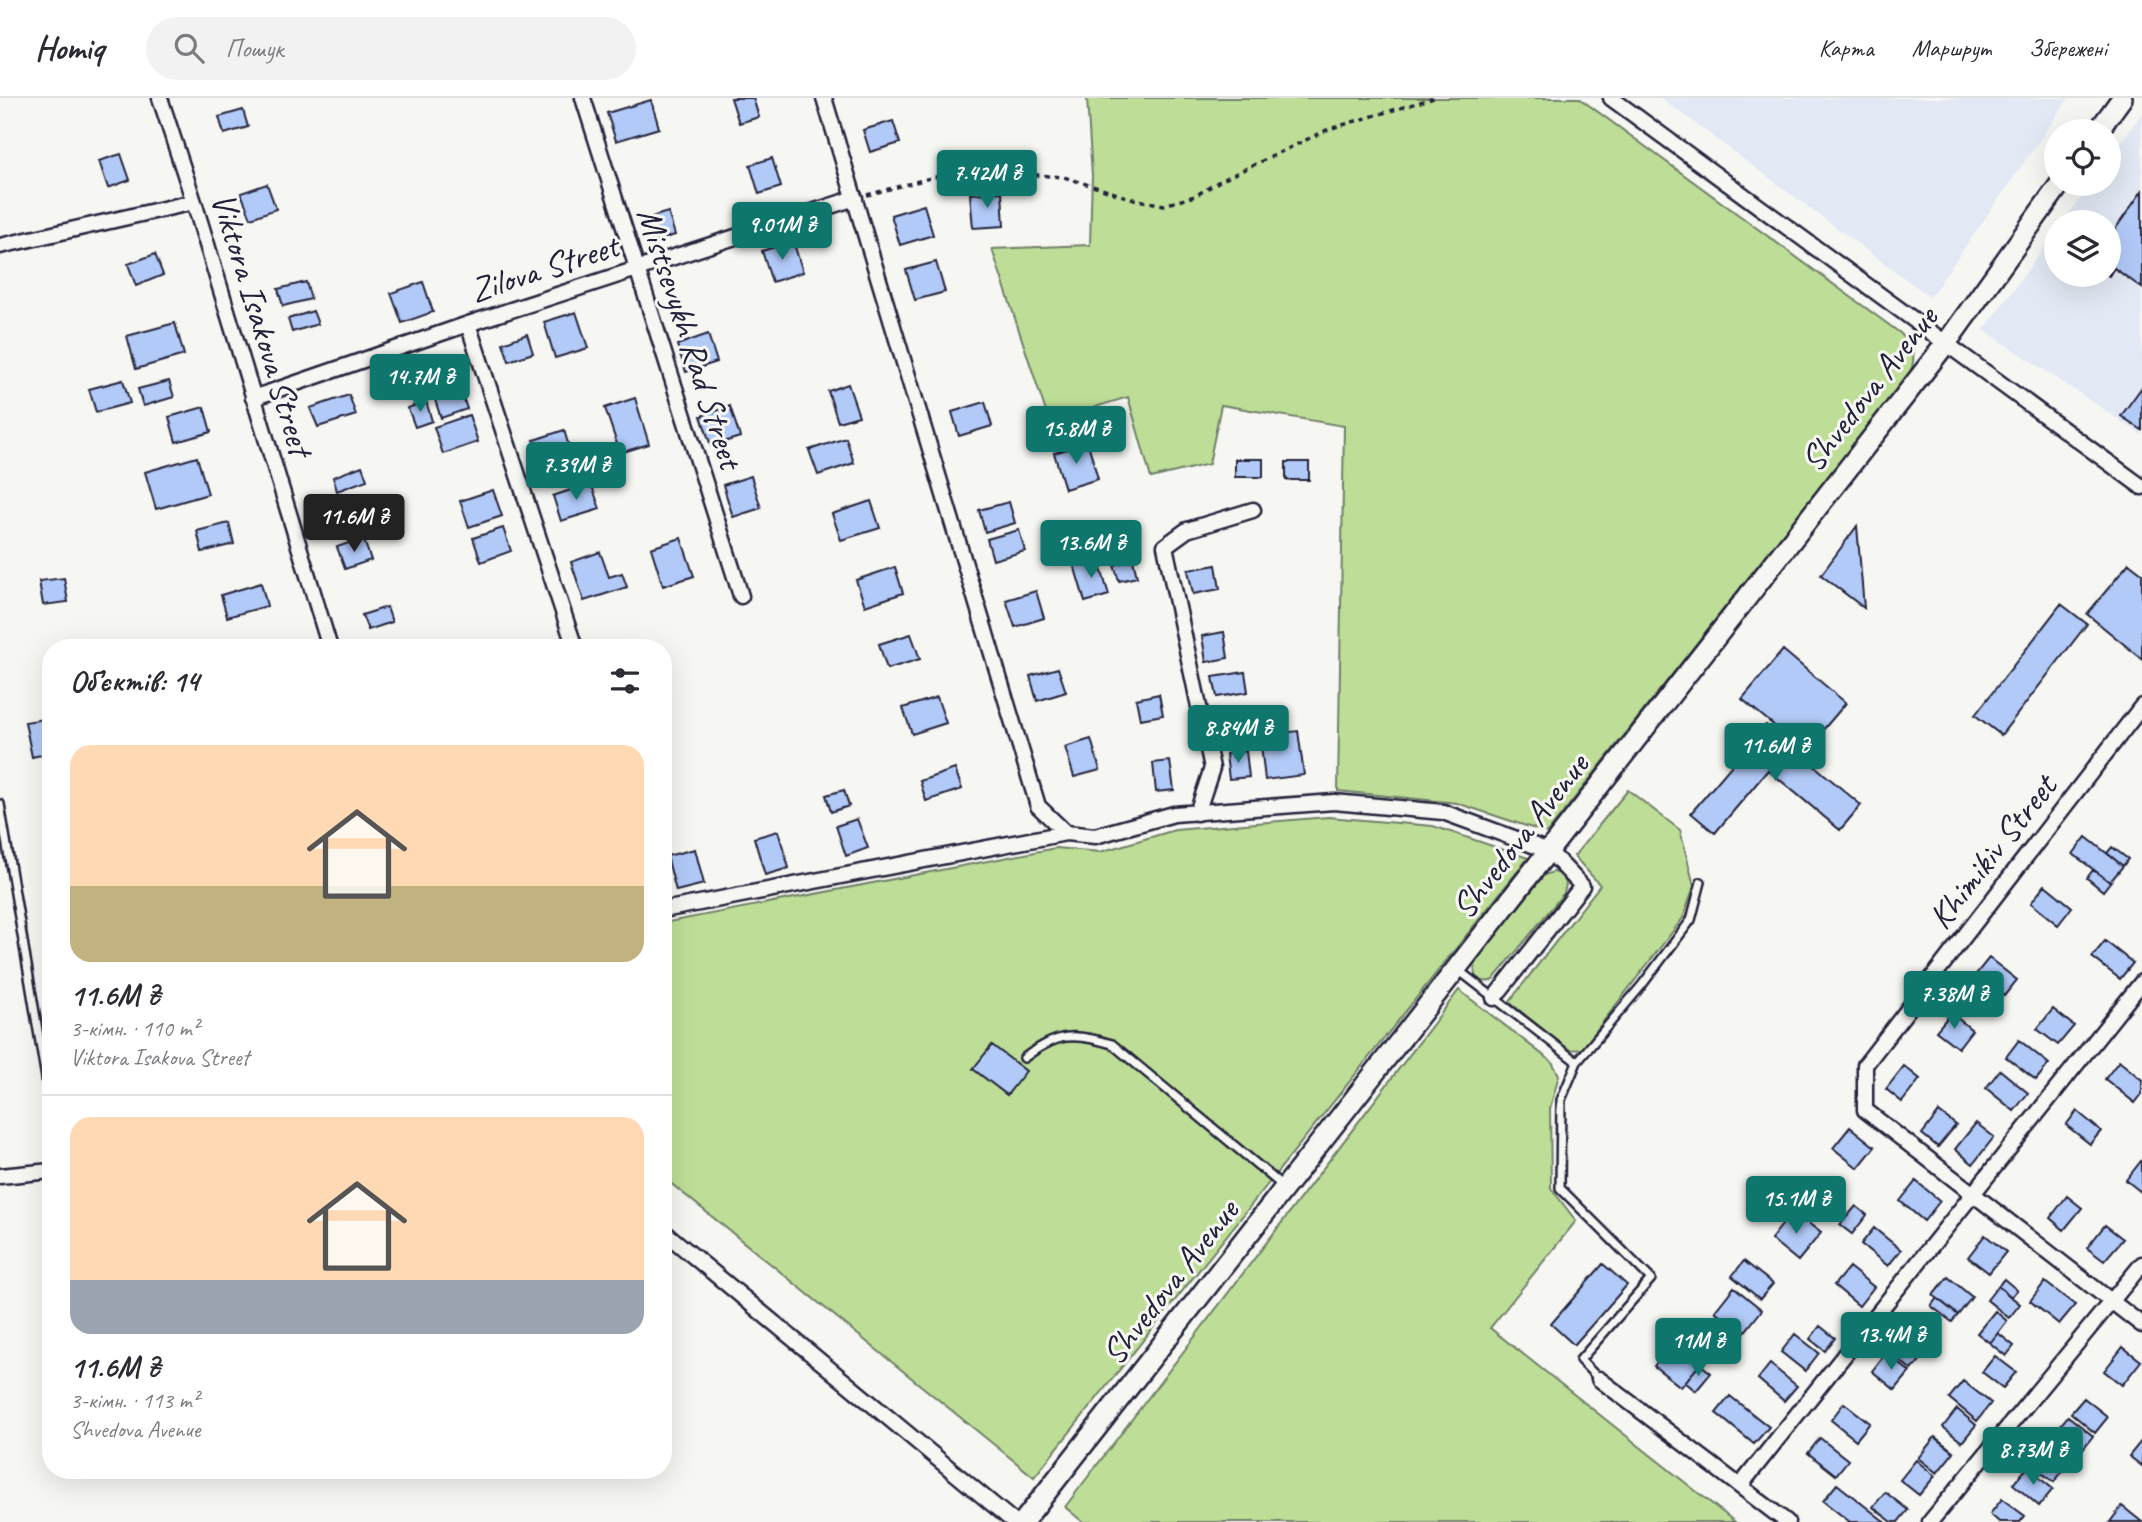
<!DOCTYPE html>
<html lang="uk">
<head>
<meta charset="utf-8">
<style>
  :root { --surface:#fff; --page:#f2f2f3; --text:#2b2b33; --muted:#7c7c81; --line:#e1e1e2; --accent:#0f766e }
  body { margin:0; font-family:Caveat,sans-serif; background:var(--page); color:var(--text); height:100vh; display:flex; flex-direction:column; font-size:26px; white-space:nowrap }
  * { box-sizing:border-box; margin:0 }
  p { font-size:23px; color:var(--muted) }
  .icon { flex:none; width:38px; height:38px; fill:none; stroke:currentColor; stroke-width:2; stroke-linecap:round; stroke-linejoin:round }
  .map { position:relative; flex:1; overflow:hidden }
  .panel { position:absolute; left:42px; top:541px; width:630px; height:840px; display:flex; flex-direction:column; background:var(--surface); border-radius:28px; box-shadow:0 7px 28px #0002 }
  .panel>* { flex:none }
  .tools { position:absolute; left:2044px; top:21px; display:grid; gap:14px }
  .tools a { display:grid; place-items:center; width:77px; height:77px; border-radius:50%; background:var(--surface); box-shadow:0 7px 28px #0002; font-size:35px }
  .price { position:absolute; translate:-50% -60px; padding:0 16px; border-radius:7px; background:var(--accent); color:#fff; font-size:23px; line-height:46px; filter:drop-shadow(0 2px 4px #0008) }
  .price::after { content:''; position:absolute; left:50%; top:42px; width:21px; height:16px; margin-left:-10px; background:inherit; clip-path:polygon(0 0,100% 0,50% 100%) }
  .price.current { background:#222; color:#fff }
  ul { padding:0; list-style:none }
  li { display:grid; align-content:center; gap:14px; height:371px; padding:0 28px }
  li+li { border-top:2px solid var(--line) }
  li span { display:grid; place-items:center; height:217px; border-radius:21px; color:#555 }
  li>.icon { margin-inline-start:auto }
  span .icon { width:126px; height:126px; fill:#fffc; stroke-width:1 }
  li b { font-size:30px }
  h2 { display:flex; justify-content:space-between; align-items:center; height:84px; padding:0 28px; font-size:30px }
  header { display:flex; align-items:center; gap:42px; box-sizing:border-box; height:98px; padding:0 35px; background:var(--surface); border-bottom:2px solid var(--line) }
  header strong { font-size:33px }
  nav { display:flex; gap:38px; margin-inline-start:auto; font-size:24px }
  .search { width:490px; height:63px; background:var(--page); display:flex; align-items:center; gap:18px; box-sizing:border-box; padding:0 24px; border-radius:38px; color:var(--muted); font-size:26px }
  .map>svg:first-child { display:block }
</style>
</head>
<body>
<header>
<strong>Homiq</strong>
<div class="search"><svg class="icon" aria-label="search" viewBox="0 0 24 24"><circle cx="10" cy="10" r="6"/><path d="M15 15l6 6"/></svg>Пошук</div>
<nav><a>Карта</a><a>Маршрут</a><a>Збережені</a></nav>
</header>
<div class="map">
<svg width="2142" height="1424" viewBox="0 0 2142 1424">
  <rect width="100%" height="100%" fill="#f6f6f2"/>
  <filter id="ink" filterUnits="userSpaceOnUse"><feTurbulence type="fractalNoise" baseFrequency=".0143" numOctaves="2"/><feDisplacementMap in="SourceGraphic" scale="14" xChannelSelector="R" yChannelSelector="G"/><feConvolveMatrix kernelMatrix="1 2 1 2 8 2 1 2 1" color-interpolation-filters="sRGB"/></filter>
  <g filter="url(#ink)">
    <path fill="#e2e9f4" d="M1661 0H2069L1930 199Z
      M2142 15V337L1984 232 2056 133V177H2109V124H2063L2091 86H2109V61Z"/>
    <path fill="#bede97" stroke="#708069" stroke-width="2" d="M1087 0H1579L1900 235C1913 248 1917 257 1910 275L1547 735 1457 705 1338 693 1344 328 1221 307 1209 366 1151 380 1128 299 1049 323 992 151 1090 147 1092 77Z
      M1628 692 1680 732 1694 788 1683 820 1582 951 1569 952 1509 904 1600 787 1574 758Z
      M1328 719 1433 728 1528 760 1034 1379 663 1079V825L1056 750 1100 754 1175 732Z
      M1553 774 1562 776 1566 786 1564 795 1493 882C1486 885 1480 883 1475 878L1474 864 1544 777Z
      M1459 892 1552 964 1559 977 1550 1011 1551 1090 1576 1123 1490 1230 1735 1424H1083L1065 1409Z"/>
    <path fill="#b2caf8" stroke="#22223b" stroke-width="2" d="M731 0H753L759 19 739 25Z
      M651 2 659 30 616 43 607 15Z
      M243 12 248 29 224 36 219 19Z
      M893 23 900 45 870 54 863 32Z
      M121 56 130 82 108 90 99 63Z
      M772 60 781 89 759 96 750 67Z
      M267 86 276 111 251 120 241 95Z
      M2142 93V190L2114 170 2109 178 2107 177H2109V140Z
      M1002 94 1004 128 973 130 970 96Z
      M924 107 933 137 900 147 891 117Z
      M668 114 675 137 649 145 642 122Z
      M793 143 803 174 772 184 762 153Z
      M155 156 163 177 136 188 128 166Z
      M936 164 945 194 915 202 906 172Z
      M306 184 311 201 283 208 278 191Z
      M423 184 433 214 402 225 391 195Z
      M313 213 318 226 292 234 288 221Z
      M576 214 588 250 555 260 544 224Z
      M175 225 184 257 136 271 127 238Z
      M527 236 533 255 509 263 503 245Z
      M708 236 717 264 686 274 677 247Z
      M452 262 457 274 426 284 422 272Z
      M123 282 130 305 96 314 89 291Z
      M169 283 174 299 143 308 138 291Z
      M848 286 859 318 838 324 828 293Z
      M459 288 467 311 441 320 433 296Z
      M2142 289V332L2121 318Z
      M349 297 356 317 318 329 310 310Z
      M635 300 649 346 620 355 605 310Z
      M426 303 432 323 415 329 408 310Z
      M985 304 992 328 959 338 952 314Z
      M730 308 740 339 711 348 701 318Z
      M204 309 211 334 176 344 169 319Z
      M469 317 478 344 443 356 434 329Z
      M564 332 575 369 545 378 534 342Z
      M846 340 854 365 818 377 809 352Z
      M1088 345 1098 381 1065 391 1054 355Z
      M197 359 208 396 156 411 145 374Z
      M1235 361H1263V379H1235Z
      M1286 364H1309V382H1286Z
      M362 368 367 382 337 393 333 379Z
      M751 378 761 410 733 419 723 387Z
      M591 385 600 411 561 423 553 398Z
      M493 392 502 418 469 429 460 403Z
      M871 403 880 430 841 442 832 416Z
      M1009 404 1015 425 985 434 979 412Z
      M229 425 234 446 202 454 197 433Z
      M1857 428 1864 510 1821 477Z
      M503 430 511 453 481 464 473 440Z
      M1019 432 1025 453 993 462 987 441Z
      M363 440 371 462 345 471 337 449Z
      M681 440 694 478 663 488 651 450Z
      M600 454 609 479 622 475 627 489 584 503 571 464Z
      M1098 461 1109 497 1085 504 1074 467Z
      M1133 462 1137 479 1119 483 1114 467Z
      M2129 465 2142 475V561L2087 516Z
      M1216 467 1220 491 1193 496 1188 472Z
      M895 469 903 495 865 508 856 482Z
      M64 480 68 504 43 507 39 483Z
      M261 485 267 508 227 519 221 497Z
      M1036 493 1044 520 1015 529 1006 502Z
      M2061 506 2087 526 2001 637 1975 617Z
      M387 509 392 524 368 532 362 517Z
      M1224 534 1228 560 1206 564 1202 538Z
      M911 536 920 561 887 571 879 546Z
      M1783 552 1846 605 1805 653 1742 601Z
      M1058 570 1066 594 1037 603 1030 578Z
      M1245 574 1248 594 1217 599 1213 579Z
      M1159 596 1163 617 1140 621 1136 601Z
      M937 599 946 625 912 636 903 610Z
      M51 620V655L32 659 25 624Z
      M1766 627 1861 707 1840 732 1768 672 1715 735 1691 715Z
      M1298 633 1304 677 1265 682 1260 638Z
      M1091 641 1100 672 1074 679 1065 649Z
      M1246 653 1249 679 1229 681 1226 656Z
      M1170 663 1174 692 1156 694 1153 665Z
      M955 671 962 691 926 703 920 683Z
      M844 692 849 708 831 714 826 697Z
      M857 721 868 750 846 758 836 728Z
      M778 733 789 770 765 777 754 740Z
      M2086 739 2123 768 2110 784 2073 756Z
      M2112 749 2128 761 2123 768 2107 755Z
      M695 751 704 786 676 793 667 758Z
      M2093 772 2110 784 2103 793 2087 780Z
      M2045 787 2072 809 2058 827 2031 805Z
      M2105 843 2133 865 2120 881 2092 859Z
      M1989 860 2017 882 2004 898 1976 876Z
      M2053 911 2074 928 2058 947 2037 931Z
      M1951 915 1972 932 1958 950 1936 933Z
      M2019 942 2049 966 2036 982 2006 959Z
      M992 947 1026 973 1007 997 973 971Z
      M2119 963 2142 982V996L2135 1005 2105 981Z
      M1904 968 1920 981 1902 1004 1886 991Z
      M2000 972 2028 995 2014 1013 1986 990Z
      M2077 1013 2101 1033 2090 1046 2066 1027Z
      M1939 1014 1956 1027 1938 1049 1922 1036Z
      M1976 1025 1994 1039 1973 1066 1955 1051Z
      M1850 1029 1875 1049 1858 1070 1833 1050Z
      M2141 1063 2142 1064V1095L2126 1082Z
      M1916 1083 1940 1103 1924 1123 1900 1103Z
      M2067 1098 2082 1110 2064 1132 2050 1120Z
      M1856 1108 1867 1117 1852 1136 1840 1127Z
      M1793 1113 1821 1135 1798 1163 1771 1141Z
      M2105 1127 2123 1141 2104 1163 2087 1150Z
      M1874 1130 1901 1152 1888 1168 1861 1146Z
      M1985 1137 2006 1154 1989 1175 1968 1159Z
      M1744 1163 1773 1186 1760 1201 1732 1178Z
      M1603 1166 1627 1187 1574 1247 1551 1226Z
      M1849 1169 1874 1189 1859 1208 1834 1187Z
      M1948 1179 1972 1199 1958 1217 1933 1197Z
      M2004 1181 2017 1192 2011 1199 1998 1188Z
      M2045 1184 2075 1207 2059 1226 2030 1203Z
      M1998 1188 2020 1206 2009 1220 1987 1202Z
      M1734 1189 1762 1212 1743 1236 1715 1213Z
      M1937 1200 1958 1217 1952 1224 1931 1208Z
      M1995 1213 2007 1223 1990 1245 1977 1235Z
      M1820 1228 1835 1240 1825 1253 1810 1241Z
      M1903 1235 1927 1254 1912 1272 1888 1253Z
      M1998 1235 2014 1248 2006 1258 1990 1245Z
      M1795 1236 1819 1255 1805 1273 1781 1254Z
      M1673 1244 1700 1266 1681 1289 1654 1268Z
      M2123 1249 2141 1263 2122 1287 2104 1273Z
      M1886 1255 1910 1274 1895 1292 1872 1273Z
      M1995 1258 2016 1274 2003 1290 1982 1274Z
      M1700 1266 1711 1275 1696 1293 1685 1284Z
      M1770 1266 1797 1288 1784 1303 1758 1281Z
      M1963 1283 1991 1305 1977 1323 1949 1300Z
      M1730 1298 1769 1329 1754 1346 1716 1315Z
      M2084 1300 2108 1319 2095 1335 2071 1315Z
      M1844 1305 1870 1325 1856 1342 1831 1322Z
      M1957 1311 1976 1327 1962 1344 1943 1329Z
      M2068 1318 2093 1338 2081 1353 2056 1333Z
      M1935 1339 1954 1354 1937 1375 1918 1360Z
      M1820 1340 1848 1362 1836 1377 1808 1355Z
      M2142 1342V1368L2129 1358Z
      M2043 1350 2066 1369 2054 1384 2030 1366Z
      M1916 1362 1935 1378 1919 1397 1900 1382Z
      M2027 1370 2053 1391 2039 1408 2013 1386Z
      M1837 1386 1885 1424H1850L1823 1403Z
      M1885 1394 1908 1412 1898 1424H1892L1873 1409Z
      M2002 1401 2025 1418 2020 1424H1999L1990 1416Z
      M2122 1408 2142 1424H2110Z"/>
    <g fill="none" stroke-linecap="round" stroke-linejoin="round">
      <defs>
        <path id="lane" d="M0 706 51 1010
          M1457 871 1577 964 1561 1002 1560 1090 1651 1181 1580 1262 1599 1281
          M1024 960C1057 935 1074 934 1112 946L1284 1089
          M1577 964 1642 887 1691 822 1701 784"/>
        <path id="street" d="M160 0 194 104 330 550
          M583 0 741 498
          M824 0 1038 708 1066 735 1095 738 1174 716 1334 704 1443 714 1549 753 1582 788 1494 900
          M1611 0 2142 389
          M0 148 194 104
          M468 226 575 550
          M253 300 468 226 855 100
          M2142 608 1865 967V1012L2142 1227
          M1197 715 1212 670 1165 448 1187 432 1253 412
          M663 812 1066 735
          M0 1078 51 1073
          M663 1133 1014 1424
          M1599 1281 1787 1424
          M1740 1388 2142 884
          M1930 1424 2142 1166"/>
        <path id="secondary" d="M2098 33 2122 0
          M1023 1424 1947 244 2060 86"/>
      </defs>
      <use href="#lane" stroke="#22223b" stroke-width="12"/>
      <use href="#street" stroke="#22223b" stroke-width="19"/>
      <use href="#secondary" stroke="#22223b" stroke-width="24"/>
      <path stroke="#22223b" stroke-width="3.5" stroke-dasharray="5 5" stroke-linecap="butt" d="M867 97 934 79 997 74 1064 79 1133 101 1164 107 1195 98 1218 84 1329 31 1434 0"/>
      <use href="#lane" stroke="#f6f6f2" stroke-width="7"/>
      <use href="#street" stroke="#f6f6f2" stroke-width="14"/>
      <use href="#secondary" stroke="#f6f6f2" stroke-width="19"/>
    </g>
  </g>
  <g text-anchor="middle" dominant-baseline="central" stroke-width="6" stroke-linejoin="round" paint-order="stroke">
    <g font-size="35" fill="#22223b" stroke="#f6f6f2">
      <text transform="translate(544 170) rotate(-18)">Zilova Street</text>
      <text transform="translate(262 226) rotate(73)">Viktora Isakova Street</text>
      <text transform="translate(690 240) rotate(72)">Mistsevykh Rad Street</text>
      <text transform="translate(1869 291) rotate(-52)">Shvedova Avenue</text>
      <text transform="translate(1520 738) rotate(-52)">Shvedova Avenue</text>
      <text transform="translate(1992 754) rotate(-52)">Khimikiv Street</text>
      <text transform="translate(1170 1184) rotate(-52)">Shvedova Avenue</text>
    </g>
  </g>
</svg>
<div class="tools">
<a><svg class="icon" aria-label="locate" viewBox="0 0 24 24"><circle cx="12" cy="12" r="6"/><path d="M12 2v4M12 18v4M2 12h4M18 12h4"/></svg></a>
<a><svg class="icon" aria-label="layers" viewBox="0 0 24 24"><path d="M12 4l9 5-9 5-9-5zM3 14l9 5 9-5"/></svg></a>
</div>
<b class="price" style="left:987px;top:112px">7.42M ₴</b>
<b class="price" style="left:782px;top:164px">9.01M ₴</b>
<b class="price" style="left:420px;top:316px">14.7M ₴</b>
<b class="price" style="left:1076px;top:368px">15.8M ₴</b>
<b class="price" style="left:576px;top:404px">7.39M ₴</b>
<b class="price current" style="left:354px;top:456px">11.6M ₴</b>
<b class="price" style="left:1091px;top:482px">13.6M ₴</b>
<b class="price" style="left:1238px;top:667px">8.84M ₴</b>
<b class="price" style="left:1775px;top:685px">11.6M ₴</b>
<b class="price" style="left:1954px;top:933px">7.38M ₴</b>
<b class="price" style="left:1796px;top:1138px">15.1M ₴</b>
<b class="price" style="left:1891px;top:1274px">13.4M ₴</b>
<b class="price" style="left:1698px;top:1280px">11M ₴</b>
<b class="price" style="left:2033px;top:1389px">8.73M ₴</b>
<section class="panel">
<h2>Об’єктів: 14<svg class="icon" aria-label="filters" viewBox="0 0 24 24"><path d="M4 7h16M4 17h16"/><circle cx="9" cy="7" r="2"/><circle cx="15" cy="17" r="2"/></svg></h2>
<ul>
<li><span style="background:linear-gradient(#ffd9b3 65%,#c2b280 0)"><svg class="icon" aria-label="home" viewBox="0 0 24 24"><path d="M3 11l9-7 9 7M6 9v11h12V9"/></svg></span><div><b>11.6M ₴</b><p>3-кімн. · 110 m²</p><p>Viktora Isakova Street</p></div></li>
<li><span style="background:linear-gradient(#ffd9b3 75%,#9aa5b1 0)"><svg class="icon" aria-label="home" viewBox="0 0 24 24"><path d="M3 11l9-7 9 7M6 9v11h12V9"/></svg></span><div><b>11.6M ₴</b><p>3-кімн. · 113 m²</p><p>Shvedova Avenue</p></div></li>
</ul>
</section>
</div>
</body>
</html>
